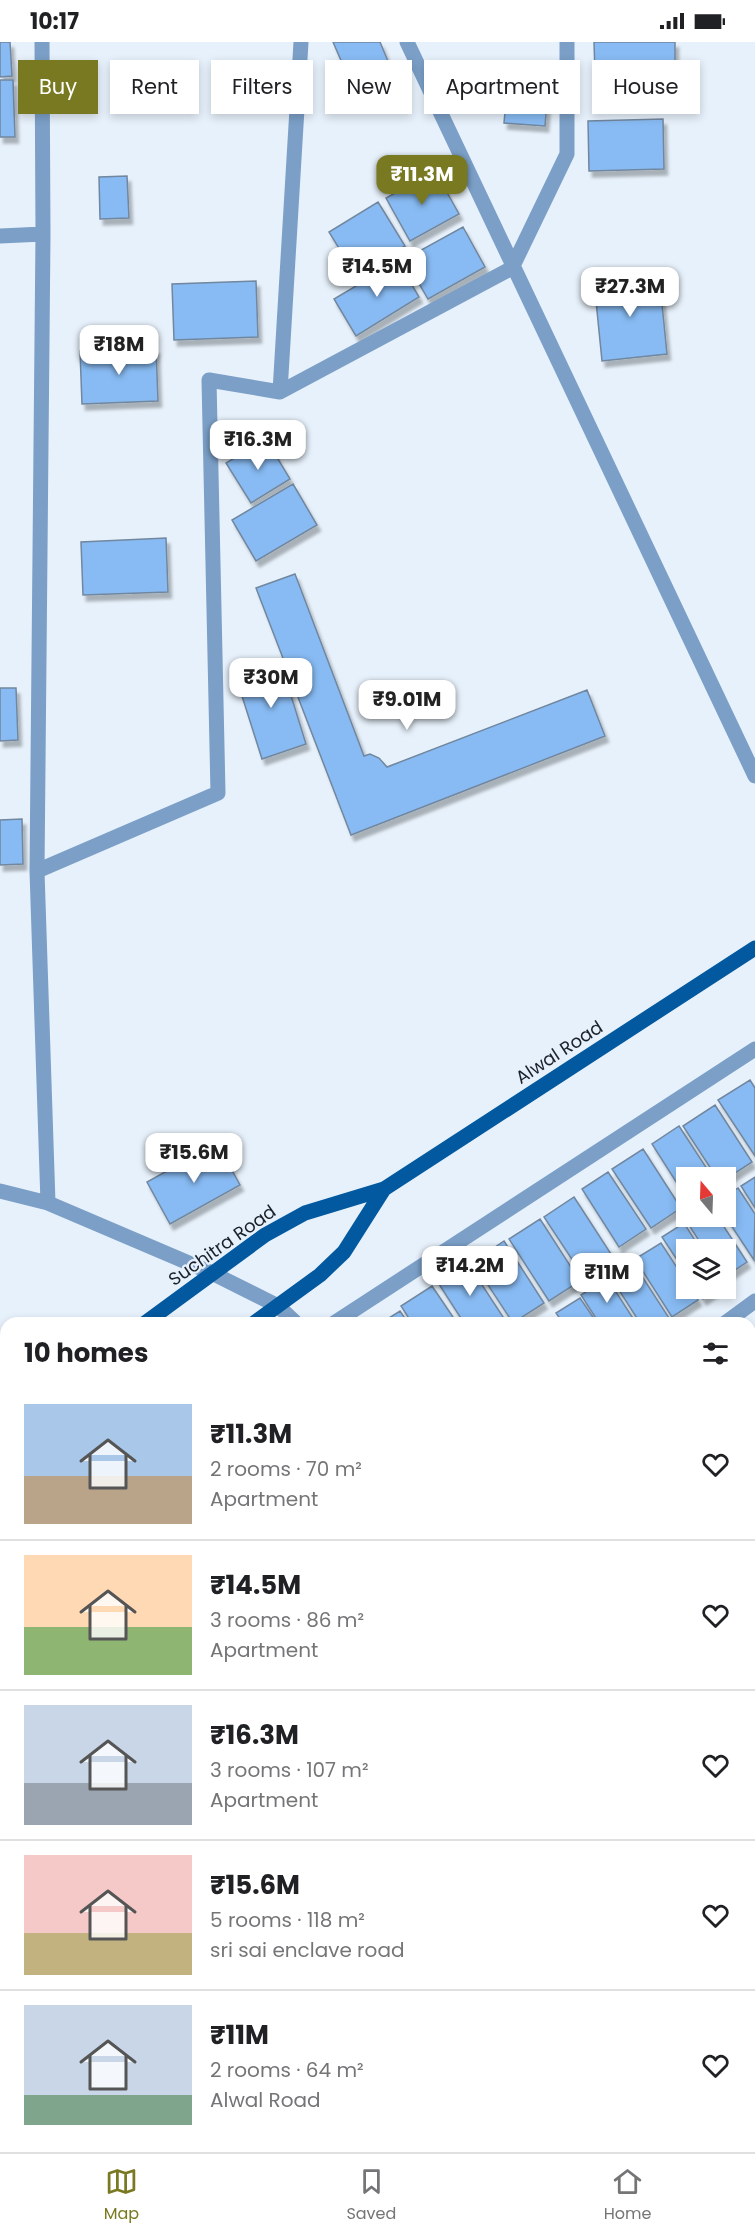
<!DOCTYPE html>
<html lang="en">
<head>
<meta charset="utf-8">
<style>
  :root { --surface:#fff; --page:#f2f2f2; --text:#202124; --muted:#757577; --line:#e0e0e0; --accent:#787921 }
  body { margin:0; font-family:Poppins,sans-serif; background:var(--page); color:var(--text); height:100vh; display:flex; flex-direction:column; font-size:22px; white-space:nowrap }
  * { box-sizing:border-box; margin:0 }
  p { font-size:20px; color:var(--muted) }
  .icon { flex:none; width:33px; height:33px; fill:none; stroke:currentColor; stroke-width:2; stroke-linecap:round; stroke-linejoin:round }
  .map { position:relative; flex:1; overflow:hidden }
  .side { position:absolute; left:0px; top:1275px; width:756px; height:836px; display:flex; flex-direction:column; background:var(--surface); border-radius:18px 18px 0 0; box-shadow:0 3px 9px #0003 }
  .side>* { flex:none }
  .banner { position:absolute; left:18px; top:18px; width:720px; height:54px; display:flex; gap:12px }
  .needle { width:39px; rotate:341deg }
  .controls { position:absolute; left:676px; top:1125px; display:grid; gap:12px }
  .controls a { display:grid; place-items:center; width:60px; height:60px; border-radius:0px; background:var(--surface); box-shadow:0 3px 9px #0003; font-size:30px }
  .price { position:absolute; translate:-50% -51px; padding:0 14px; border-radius:12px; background:#fff; color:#222; font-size:20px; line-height:39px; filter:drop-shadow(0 2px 3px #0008) }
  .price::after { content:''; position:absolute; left:50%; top:36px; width:18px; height:14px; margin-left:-9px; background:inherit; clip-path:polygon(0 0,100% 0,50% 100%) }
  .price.active { background:var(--accent); color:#fff }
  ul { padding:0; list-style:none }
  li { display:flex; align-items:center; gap:18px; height:150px; padding:0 24px }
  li+li { border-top:2px solid var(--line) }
  li span { display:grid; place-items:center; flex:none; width:168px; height:120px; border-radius:0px; color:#555 }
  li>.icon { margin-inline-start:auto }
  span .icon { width:72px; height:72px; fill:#fffc; stroke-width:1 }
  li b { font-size:26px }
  h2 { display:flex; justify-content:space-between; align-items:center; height:72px; padding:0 24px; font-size:26px }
  .pill { padding:0 21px; border-radius:0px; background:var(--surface); box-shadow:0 3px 9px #0003; font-size:21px; line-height:54px }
  .pill.active { background:var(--accent); color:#fff }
  .status { display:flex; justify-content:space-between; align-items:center; height:42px; padding:0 30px; background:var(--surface); direction:ltr }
  .status svg { height:16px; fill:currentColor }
  .menu { display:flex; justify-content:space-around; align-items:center; height:84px; border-top:2px solid var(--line); background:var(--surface); font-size:16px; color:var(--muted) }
  .menu a { display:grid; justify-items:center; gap:3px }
  .menu .active { color:var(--accent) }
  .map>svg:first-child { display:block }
</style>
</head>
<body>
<div class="status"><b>10:17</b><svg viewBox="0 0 49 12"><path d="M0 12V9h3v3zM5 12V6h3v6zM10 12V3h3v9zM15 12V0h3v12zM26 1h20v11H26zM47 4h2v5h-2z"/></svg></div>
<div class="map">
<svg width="755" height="2110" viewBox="0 0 755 2110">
  <defs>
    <filter id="shadow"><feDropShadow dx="3.5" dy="6" stdDeviation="1.5" flood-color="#0004"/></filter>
  </defs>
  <rect width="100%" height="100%" fill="#e7f1fb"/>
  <path fill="#ced09e" d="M755 1779V2110H160L169 2104H750V1782Z"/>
  <path fill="#88bbf3" stroke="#71879f" stroke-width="1.5" filter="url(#shadow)" d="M0 0H10L12 34 0 35Z
    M333 0H380L395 36 356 53Z
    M594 0H675V30L595 32Z
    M509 23 550 26 545 84 504 81Z
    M0 38H13L15 95H0Z
    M663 77 664 127 589 129 588 79Z
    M435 129 459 172 410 199 386 156Z
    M127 134 129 176 100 177 99 135Z
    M378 160 405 204 356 234 329 190Z
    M463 185 485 225 428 257 405 217Z
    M398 219 419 255 356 294 334 257Z
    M659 232 667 312 602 319 594 239Z
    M256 239 258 295 174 298 172 242Z
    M156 306 158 359 82 362 80 309Z
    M266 397 290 437 251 461 226 421Z
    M293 442 317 483 256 519 232 478Z
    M166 496 168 550 83 553 81 500Z
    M295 532 364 714 370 712 379 716 387 725 587 648 605 694 351 793 256 546Z
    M280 618 306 702 262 717 235 632Z
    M0 646H16L18 698 0 699Z
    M22 777 23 822 0 823V778Z
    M750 1038 755 1046V1114L718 1058Z
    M715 1063 752 1120 726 1137 717 1136 683 1084Z
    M679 1084 713 1136H687V1157L652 1102Z
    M217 1101 240 1143 170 1182 147 1140Z
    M643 1107 681 1166 651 1186 612 1127Z
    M608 1130 646 1187 619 1205 582 1147Z
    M755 1135V1166L741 1144Z
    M738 1146 755 1172 754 1218 725 1174 726 1154Z
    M574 1155 611 1212 581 1231 544 1175Z
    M696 1174H717L747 1220 726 1234V1208H705L687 1180Z
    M540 1177 580 1239 549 1259 509 1197Z
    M684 1181 701 1208H687V1233L662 1195Z
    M504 1199 544 1261 513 1281 473 1220Z
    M661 1201 687 1241V1246H691L698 1258 672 1275 635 1217Z
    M632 1219 669 1276 662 1281H640L610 1234Z
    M467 1220 507 1281H464L437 1239Z
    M607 1236 636 1281H599L581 1253Z
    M432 1244 457 1281H412L401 1264Z
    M696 1246H719L703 1257Z
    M580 1256 597 1281H563L556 1271Z
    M400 1269 408 1281H381Z
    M755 1308V1380L750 1384V1312Z
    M750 1408 755 1415V1462L750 1466Z
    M6 1631V1668L0 1660V1635Z
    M6 1815V1882L0 1886V1819Z
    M0 1915 6 1924V1974L0 1978Z"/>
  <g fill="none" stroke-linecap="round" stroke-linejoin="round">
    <path stroke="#7b9fc7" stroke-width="15" d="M42 0 43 192 37 829 48 1161
      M407 0 755 734
      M0 194 43 192
      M280 350 301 0
      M37 829 218 751 209 338 280 350 512 226 567 112V0
      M0 1149 48 1161 212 1231 278 1264 296 1281
      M334 1281 755 1007
      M725 1281 755 1259
      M750 1487 755 1484
      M0 1512 6 1508
      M750 1527 754 1533
      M0 1717 6 1724
      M0 1792 6 1787"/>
    <path stroke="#02599f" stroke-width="15" d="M145 1281 265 1193 305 1171 384 1147 755 906
      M254 1281 320 1233 344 1210 384 1147
      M0 1389 6 1384
      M0 1453 6 1449"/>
    <path stroke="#646e77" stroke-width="4.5" stroke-dasharray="9 4.5" stroke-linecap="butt" d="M750 1705 755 1703
      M750 1740 755 1738
      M29 2110 36 2104
      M92 2110 100 2104"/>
  </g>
  <g text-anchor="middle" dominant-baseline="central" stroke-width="4.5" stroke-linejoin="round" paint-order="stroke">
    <g font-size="18" fill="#19222b" stroke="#e7f1fb">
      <text transform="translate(559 1010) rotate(-33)">Alwal Road</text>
      <text transform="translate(222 1203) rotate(-35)">Suchitra Road</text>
    </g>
  </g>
</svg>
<div class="controls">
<a><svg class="needle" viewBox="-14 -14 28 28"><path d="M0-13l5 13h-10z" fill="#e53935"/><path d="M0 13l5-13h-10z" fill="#757577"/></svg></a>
<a><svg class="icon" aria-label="layers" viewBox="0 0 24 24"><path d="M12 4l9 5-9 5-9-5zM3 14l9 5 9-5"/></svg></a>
</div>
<b class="price active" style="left:422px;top:164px">₹11.3M</b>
<b class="price" style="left:377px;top:256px">₹14.5M</b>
<b class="price" style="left:630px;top:276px">₹27.3M</b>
<b class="price" style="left:119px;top:334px">₹18M</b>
<b class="price" style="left:258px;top:429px">₹16.3M</b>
<b class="price" style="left:271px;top:667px">₹30M</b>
<b class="price" style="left:407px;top:689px">₹9.01M</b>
<b class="price" style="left:194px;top:1142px">₹15.6M</b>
<b class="price" style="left:470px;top:1255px">₹14.2M</b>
<b class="price" style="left:607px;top:1262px">₹11M</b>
<div class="banner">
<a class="pill active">Buy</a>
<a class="pill">Rent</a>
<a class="pill">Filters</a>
<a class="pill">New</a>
<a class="pill">Apartment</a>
<a class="pill">House</a>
</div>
<section class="side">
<h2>10 homes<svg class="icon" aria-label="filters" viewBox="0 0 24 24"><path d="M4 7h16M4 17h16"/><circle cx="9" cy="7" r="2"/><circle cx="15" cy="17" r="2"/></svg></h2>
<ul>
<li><span style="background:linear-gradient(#a9c7e8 60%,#b9a48a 0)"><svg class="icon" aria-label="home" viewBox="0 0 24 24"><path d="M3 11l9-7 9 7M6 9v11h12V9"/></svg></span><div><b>₹11.3M</b><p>2 rooms · 70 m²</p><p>Apartment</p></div><svg class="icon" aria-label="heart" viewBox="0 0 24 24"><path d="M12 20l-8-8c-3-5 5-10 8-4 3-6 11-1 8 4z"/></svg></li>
<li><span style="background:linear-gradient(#ffd9b3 60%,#8fb573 0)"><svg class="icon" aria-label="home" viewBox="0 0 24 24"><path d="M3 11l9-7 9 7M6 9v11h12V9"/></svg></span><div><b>₹14.5M</b><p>3 rooms · 86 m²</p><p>Apartment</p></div><svg class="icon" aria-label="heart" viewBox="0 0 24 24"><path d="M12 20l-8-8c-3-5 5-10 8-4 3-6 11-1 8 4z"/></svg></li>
<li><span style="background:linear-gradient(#c9d6e8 65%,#9aa5b1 0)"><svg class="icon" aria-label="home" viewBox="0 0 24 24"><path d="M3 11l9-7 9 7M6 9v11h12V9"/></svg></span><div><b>₹16.3M</b><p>3 rooms · 107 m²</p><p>Apartment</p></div><svg class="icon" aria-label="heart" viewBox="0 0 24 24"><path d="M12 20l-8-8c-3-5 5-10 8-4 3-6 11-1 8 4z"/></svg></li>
<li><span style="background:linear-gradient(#f6c9c9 65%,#c2b280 0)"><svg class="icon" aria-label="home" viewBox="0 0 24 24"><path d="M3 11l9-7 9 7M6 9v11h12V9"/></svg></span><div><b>₹15.6M</b><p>5 rooms · 118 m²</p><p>sri sai enclave road</p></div><svg class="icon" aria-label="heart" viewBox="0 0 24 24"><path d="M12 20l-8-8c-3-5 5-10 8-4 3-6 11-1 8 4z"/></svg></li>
<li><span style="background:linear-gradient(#c9d6e8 75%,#7fa58c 0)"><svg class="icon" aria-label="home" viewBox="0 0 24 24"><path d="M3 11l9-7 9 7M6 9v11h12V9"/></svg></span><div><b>₹11M</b><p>2 rooms · 64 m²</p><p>Alwal Road</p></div><svg class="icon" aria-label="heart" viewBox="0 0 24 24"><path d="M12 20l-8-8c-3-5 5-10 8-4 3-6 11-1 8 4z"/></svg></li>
</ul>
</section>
</div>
<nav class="menu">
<a class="active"><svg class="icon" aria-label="map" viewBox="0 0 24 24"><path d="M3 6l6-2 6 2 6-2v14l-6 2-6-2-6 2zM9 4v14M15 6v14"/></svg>Map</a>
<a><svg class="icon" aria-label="saved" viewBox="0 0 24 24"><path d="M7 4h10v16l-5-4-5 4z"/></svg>Saved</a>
<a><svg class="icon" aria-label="home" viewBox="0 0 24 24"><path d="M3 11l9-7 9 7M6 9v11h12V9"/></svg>Home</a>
</nav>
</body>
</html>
